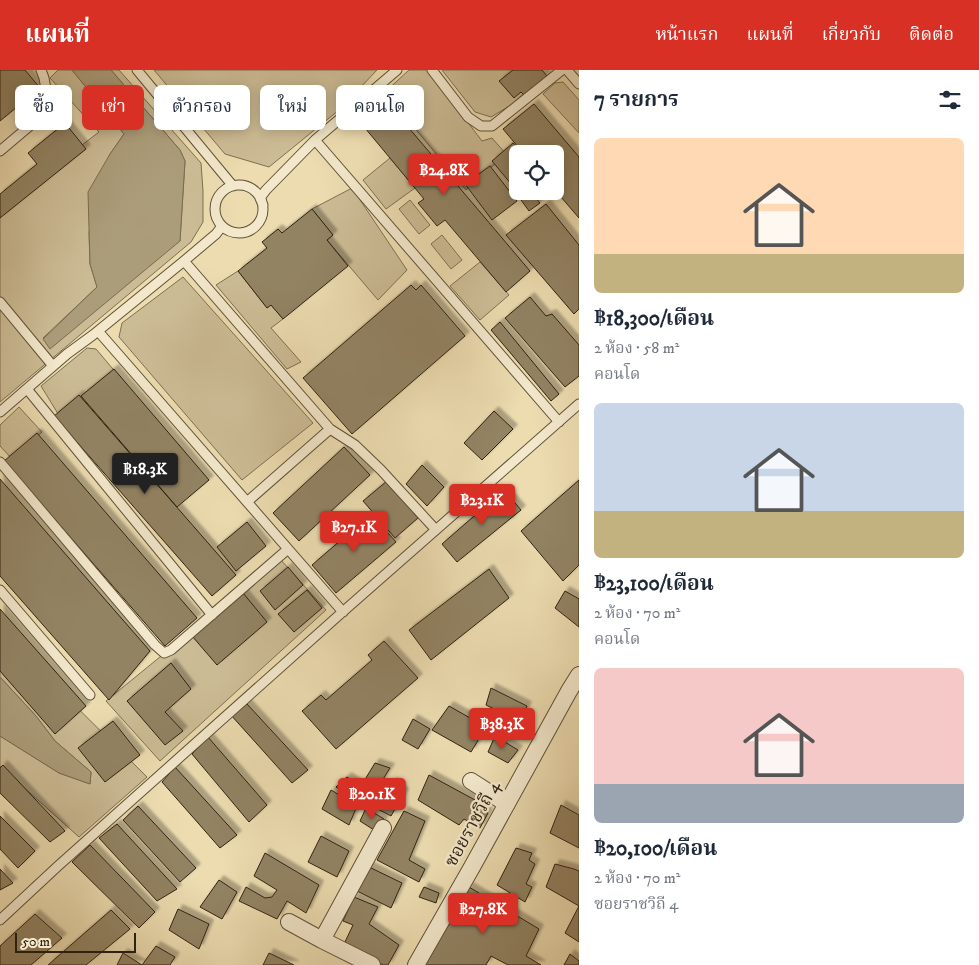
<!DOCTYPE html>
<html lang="th">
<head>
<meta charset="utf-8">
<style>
  :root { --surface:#fff; --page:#f2f2f3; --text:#1f2937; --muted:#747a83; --accent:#d93025 }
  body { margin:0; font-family:"IM FELL DW Pica","Noto Serif Thai",serif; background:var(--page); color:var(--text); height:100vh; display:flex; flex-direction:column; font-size:19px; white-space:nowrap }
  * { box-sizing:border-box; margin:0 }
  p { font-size:16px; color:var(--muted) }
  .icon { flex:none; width:28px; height:28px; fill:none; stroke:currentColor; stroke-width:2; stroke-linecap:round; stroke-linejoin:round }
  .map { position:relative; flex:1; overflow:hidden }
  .details { display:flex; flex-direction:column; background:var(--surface); width:400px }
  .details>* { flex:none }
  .hud { position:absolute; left:15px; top:15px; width:475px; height:45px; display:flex; gap:10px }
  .tools { position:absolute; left:509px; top:75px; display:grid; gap:10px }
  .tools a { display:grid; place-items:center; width:55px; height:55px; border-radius:8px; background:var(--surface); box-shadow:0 2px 12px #0003; font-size:25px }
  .scale { position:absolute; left:15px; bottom:12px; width:121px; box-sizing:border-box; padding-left:5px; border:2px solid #302210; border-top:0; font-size:14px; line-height:18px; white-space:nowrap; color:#302210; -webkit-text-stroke:4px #f3e8cc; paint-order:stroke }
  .price { position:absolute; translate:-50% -42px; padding:0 11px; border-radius:5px; background:var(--accent); color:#fff; font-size:16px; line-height:32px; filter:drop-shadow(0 1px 2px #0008) }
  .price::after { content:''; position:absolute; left:50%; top:30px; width:15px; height:11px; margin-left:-8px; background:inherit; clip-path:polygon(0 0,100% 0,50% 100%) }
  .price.active { background:#222; color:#fff }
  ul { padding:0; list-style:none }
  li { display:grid; align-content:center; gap:10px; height:265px; padding:0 15px }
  li span { display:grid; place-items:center; height:155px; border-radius:8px; color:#555 }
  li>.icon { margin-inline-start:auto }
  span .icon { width:90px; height:90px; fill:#fffc; stroke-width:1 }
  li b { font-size:21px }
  h2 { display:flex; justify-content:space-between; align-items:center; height:60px; padding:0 15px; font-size:21px }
  .chip { padding:0 18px; border-radius:8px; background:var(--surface); box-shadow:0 2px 12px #0003; font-size:18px; line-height:45px }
  .chip.active { background:var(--accent); color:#fff }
  header { display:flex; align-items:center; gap:30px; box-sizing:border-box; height:70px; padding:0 25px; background:var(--accent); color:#fff }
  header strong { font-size:24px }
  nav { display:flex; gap:28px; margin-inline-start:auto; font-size:18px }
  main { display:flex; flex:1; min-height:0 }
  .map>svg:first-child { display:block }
</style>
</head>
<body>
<header>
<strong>แผนที่</strong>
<nav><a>หน้าแรก</a><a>แผนที่</a><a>เกี่ยวกับ</a><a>ติดต่อ</a></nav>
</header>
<main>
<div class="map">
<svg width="579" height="895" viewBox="0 0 579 895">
  <defs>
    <filter id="shadow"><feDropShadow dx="4.5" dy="-4.5" stdDeviation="1" flood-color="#0004"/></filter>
  </defs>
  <rect width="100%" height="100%" fill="#ecdcb0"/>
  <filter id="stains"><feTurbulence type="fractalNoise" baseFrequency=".004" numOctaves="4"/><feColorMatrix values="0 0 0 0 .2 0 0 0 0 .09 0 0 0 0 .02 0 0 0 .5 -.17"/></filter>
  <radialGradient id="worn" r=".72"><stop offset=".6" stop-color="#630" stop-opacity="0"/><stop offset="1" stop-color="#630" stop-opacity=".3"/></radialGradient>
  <path fill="#ccbc95" stroke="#7e6f52" d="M58 0H72L124 64 110 84 89 162 90 194 97 217 43 268 180 171 185 91 180 80 111 0H119L201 93 203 121V152L191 172 0 332V138L99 62 50 8Z
    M154 0H377L339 40 269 97 225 84Z
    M409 0H428L482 71 492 68 506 84 466 120 385 22Z
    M442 0H513L525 22 511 35 491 47 475 42Z
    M563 12 579 30V63L543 24 555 13Z
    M390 88 415 118 386 139 363 110Z
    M352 118 407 200 378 230 327 170 333 165 312 139Z
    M410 130 430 155 419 164 399 139Z
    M442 165 462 190 451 199 431 174Z
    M480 192 509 225 480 250 450 216Z
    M238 201 267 238 271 235 283 249 271 258 301 292 287 299 216 215Z
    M183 207 313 353 242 410 119 267 122 253Z
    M87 278 96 279 118 305 60 347 41 316Z
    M19 337 42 362 12 389 0 376V355Z
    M280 489 326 540 160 691 106 631Z
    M0 561 147 707 79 767 0 696V666L59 703 90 714 91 702 55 671 36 646 0 607Z"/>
  <path fill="#ac9d7a" stroke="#7a6c50" d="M72 0H111L180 80 185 91 180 171 50 279 43 269 97 217 90 194 88 122 110 84 124 64Z
    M0 607 36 646 55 671 91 702 90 714 59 703 0 666Z"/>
  <path fill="#928363" stroke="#302210" filter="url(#shadow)" d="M0 0H25L40 18 0 51Z
    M513 0H542L547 6 524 25 521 22 514 28 499 11Z
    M386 31 530 201 506 222 445 150 437 156 418 133 424 129 360 52Z
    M534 34 579 87V148L555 120V84H524L503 59Z
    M65 53 86 79 0 148V124L37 94 28 83Z
    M513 73 522 84H518V121H528L522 127 492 91Z
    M490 96 517 131 492 150 465 114Z
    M531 122 540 133 529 141 521 130Z
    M546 134 579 175V239L574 244 506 165Z
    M312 139 333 165 327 170 348 196 283 249 271 235 267 238 238 201 267 178 262 172 278 159 282 163Z
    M411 215 416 220 421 215 465 266 352 364 303 308Z
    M530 227 546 246 552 244 579 275V306L565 317 505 248Z
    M500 252 559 324 551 331 491 260Z
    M114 299 209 410 177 437 81 326Z
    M79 325 236 505 212 526 54 346Z
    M494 341 513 359 482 390 464 373Z
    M37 363 197 548 165 576 4 391Z
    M344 377 370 405 299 471 273 443Z
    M422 395 444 417 427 436 406 414Z
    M0 409 150 581 109 630 0 506Z
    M579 410V495L563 511 521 461Z
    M387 411 418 448 395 468 363 431Z
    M504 420 521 440 457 492 442 474Z
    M371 444 396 472 336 523 312 495Z
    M247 452 266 476 236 501 217 477Z
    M288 497 303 515 275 540 260 521Z
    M489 499 509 528 431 590 409 560Z
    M307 520 322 538 294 562 278 544Z
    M565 521 579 529V557L555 538Z
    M243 523 267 552 217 595 192 566Z
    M0 539 86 636 55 664 0 601Z
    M384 571 418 608 336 679 302 641 321 625 326 630 372 590 368 585Z
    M171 593 191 619 165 642 183 661 165 675 127 631Z
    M491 618 527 636 520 652 486 635Z
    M247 634 308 700 292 713 230 644Z
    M449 636 486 657 471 682 432 660Z
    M413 649 430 659 418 679 402 670Z
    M113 651 140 685 105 712 78 678Z
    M495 666 518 680 508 693 488 682Z
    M208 667 267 735 249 752 192 684Z
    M375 693 390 698 375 722 383 725 393 712 404 723 391 746 336 717 347 707 361 716Z
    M3 695 65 761 50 772 0 723V698Z
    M175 697 237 765 220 778 162 712Z
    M429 705 475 730 471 735 488 743 480 758 464 749 459 755 418 730Z
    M331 720 357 736 349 755 322 739Z
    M561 735 579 745V778L550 763Z
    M138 736 196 798 180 812 123 750Z
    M366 738 384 749 377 762 360 751Z
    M404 741 425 751 409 790 425 799 419 812 377 790Z
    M0 746 35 781 18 798 0 779Z
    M117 754 177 819 157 831 99 768Z
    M321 766 349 781 337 807 308 792Z
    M90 775 155 842 139 858 72 792Z
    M516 778 532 783 529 790 535 794 526 814 532 817 525 832 497 815Z
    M265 783 319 815 306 843 287 831 277 849 239 831 246 817 265 828 272 827 277 820 254 806Z
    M555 794 574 799 579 801V872L565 863 579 836 546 817Z
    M367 796 402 813 391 838 355 820Z
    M0 799 13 813 0 820Z
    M219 810 237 822 222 849 200 837Z
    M424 817 439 823 436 833 419 827Z
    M469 817 539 859 526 886 541 895H508L491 886 486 895H422Z
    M354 827 378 837 369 854 399 875 388 895H383L344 874 353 855 343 851Z
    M178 839 209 854 199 879 169 860Z
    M111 840 130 859 86 895H48Z
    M35 844 62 868 31 895H0V876Z
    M156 876 175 887 170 895H117L123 883 142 895Z
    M269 883 294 895H263Z
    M570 884 579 891V895H564Z"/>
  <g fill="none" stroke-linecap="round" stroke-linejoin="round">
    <defs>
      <path id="lane" d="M137 0 233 116
        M432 0 468 47 481 56H492L562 0
        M567 0 579 14
        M315 70 559 352
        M0 81 39 48 48 30 44 8 41 0
        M215 139a24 24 0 1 1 48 0a24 24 0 1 1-48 0Z
        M263 135 260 128 266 120 315 70 397 0
        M184 191 330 359 355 375 381 400 436 460
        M0 232 53 296
        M98 261 343 542
        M27 319 212 545
        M0 342 67 284 93 265 184 191 216 164 222 156
        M0 392 155 575 164 583 171 580 288 479
        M247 432 330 359
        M0 520 90 625
        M0 850 58 796 338 546 579 334"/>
      <path id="street" d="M471 711 507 734
        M289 852 322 870 372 895
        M322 870 383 758
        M416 895 472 797 569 621 579 605"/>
    </defs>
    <use href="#lane" stroke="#5f5038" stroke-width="11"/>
    <use href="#street" stroke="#5f5038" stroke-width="18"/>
    <use href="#lane" stroke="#f3e8cc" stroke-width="9"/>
    <use href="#street" stroke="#f3e8cc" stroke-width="16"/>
  </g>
  <g text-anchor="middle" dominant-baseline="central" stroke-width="4.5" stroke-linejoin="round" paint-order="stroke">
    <g font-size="18" fill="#302210" stroke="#f3e8cc">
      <text transform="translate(473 754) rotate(-61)">ซอยราชวิถี 4</text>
    </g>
  </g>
  <rect width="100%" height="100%" filter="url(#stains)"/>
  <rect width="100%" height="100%" fill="url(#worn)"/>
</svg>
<div class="tools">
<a><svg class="icon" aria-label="locate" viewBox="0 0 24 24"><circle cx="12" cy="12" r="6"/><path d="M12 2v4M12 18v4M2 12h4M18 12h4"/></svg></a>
</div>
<div class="scale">50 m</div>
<b class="price" style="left:444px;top:126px">฿24.8K</b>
<b class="price active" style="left:145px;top:425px">฿18.3K</b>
<b class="price" style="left:482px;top:456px">฿23.1K</b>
<b class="price" style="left:354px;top:483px">฿27.1K</b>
<b class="price" style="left:502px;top:680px">฿38.3K</b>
<b class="price" style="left:372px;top:750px">฿20.1K</b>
<b class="price" style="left:483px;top:865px">฿27.8K</b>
<div class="hud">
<a class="chip">ซื้อ</a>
<a class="chip active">เช่า</a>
<a class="chip">ตัวกรอง</a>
<a class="chip">ใหม่</a>
<a class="chip">คอนโด</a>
</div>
</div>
<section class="details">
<h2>7 รายการ<svg class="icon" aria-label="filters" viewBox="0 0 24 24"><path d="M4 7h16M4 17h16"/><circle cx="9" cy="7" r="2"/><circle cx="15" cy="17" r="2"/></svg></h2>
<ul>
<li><span style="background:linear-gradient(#ffd9b3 75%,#c2b280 0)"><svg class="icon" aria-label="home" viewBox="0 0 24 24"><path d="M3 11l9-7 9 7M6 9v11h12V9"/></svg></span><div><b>฿18,300/เดือน</b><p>2 ห้อง · 58 m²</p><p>คอนโด</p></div></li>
<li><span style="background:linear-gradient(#c9d6e8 70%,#c2b280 0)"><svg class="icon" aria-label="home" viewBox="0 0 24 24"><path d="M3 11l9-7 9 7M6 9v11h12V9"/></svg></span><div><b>฿23,100/เดือน</b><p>2 ห้อง · 70 m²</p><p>คอนโด</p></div></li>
<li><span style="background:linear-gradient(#f6c9c9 75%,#9aa5b1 0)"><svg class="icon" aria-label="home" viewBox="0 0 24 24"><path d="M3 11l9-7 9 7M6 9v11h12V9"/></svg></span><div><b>฿20,100/เดือน</b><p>2 ห้อง · 70 m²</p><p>ซอยราชวิถี 4</p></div></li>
</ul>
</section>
</main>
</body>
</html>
